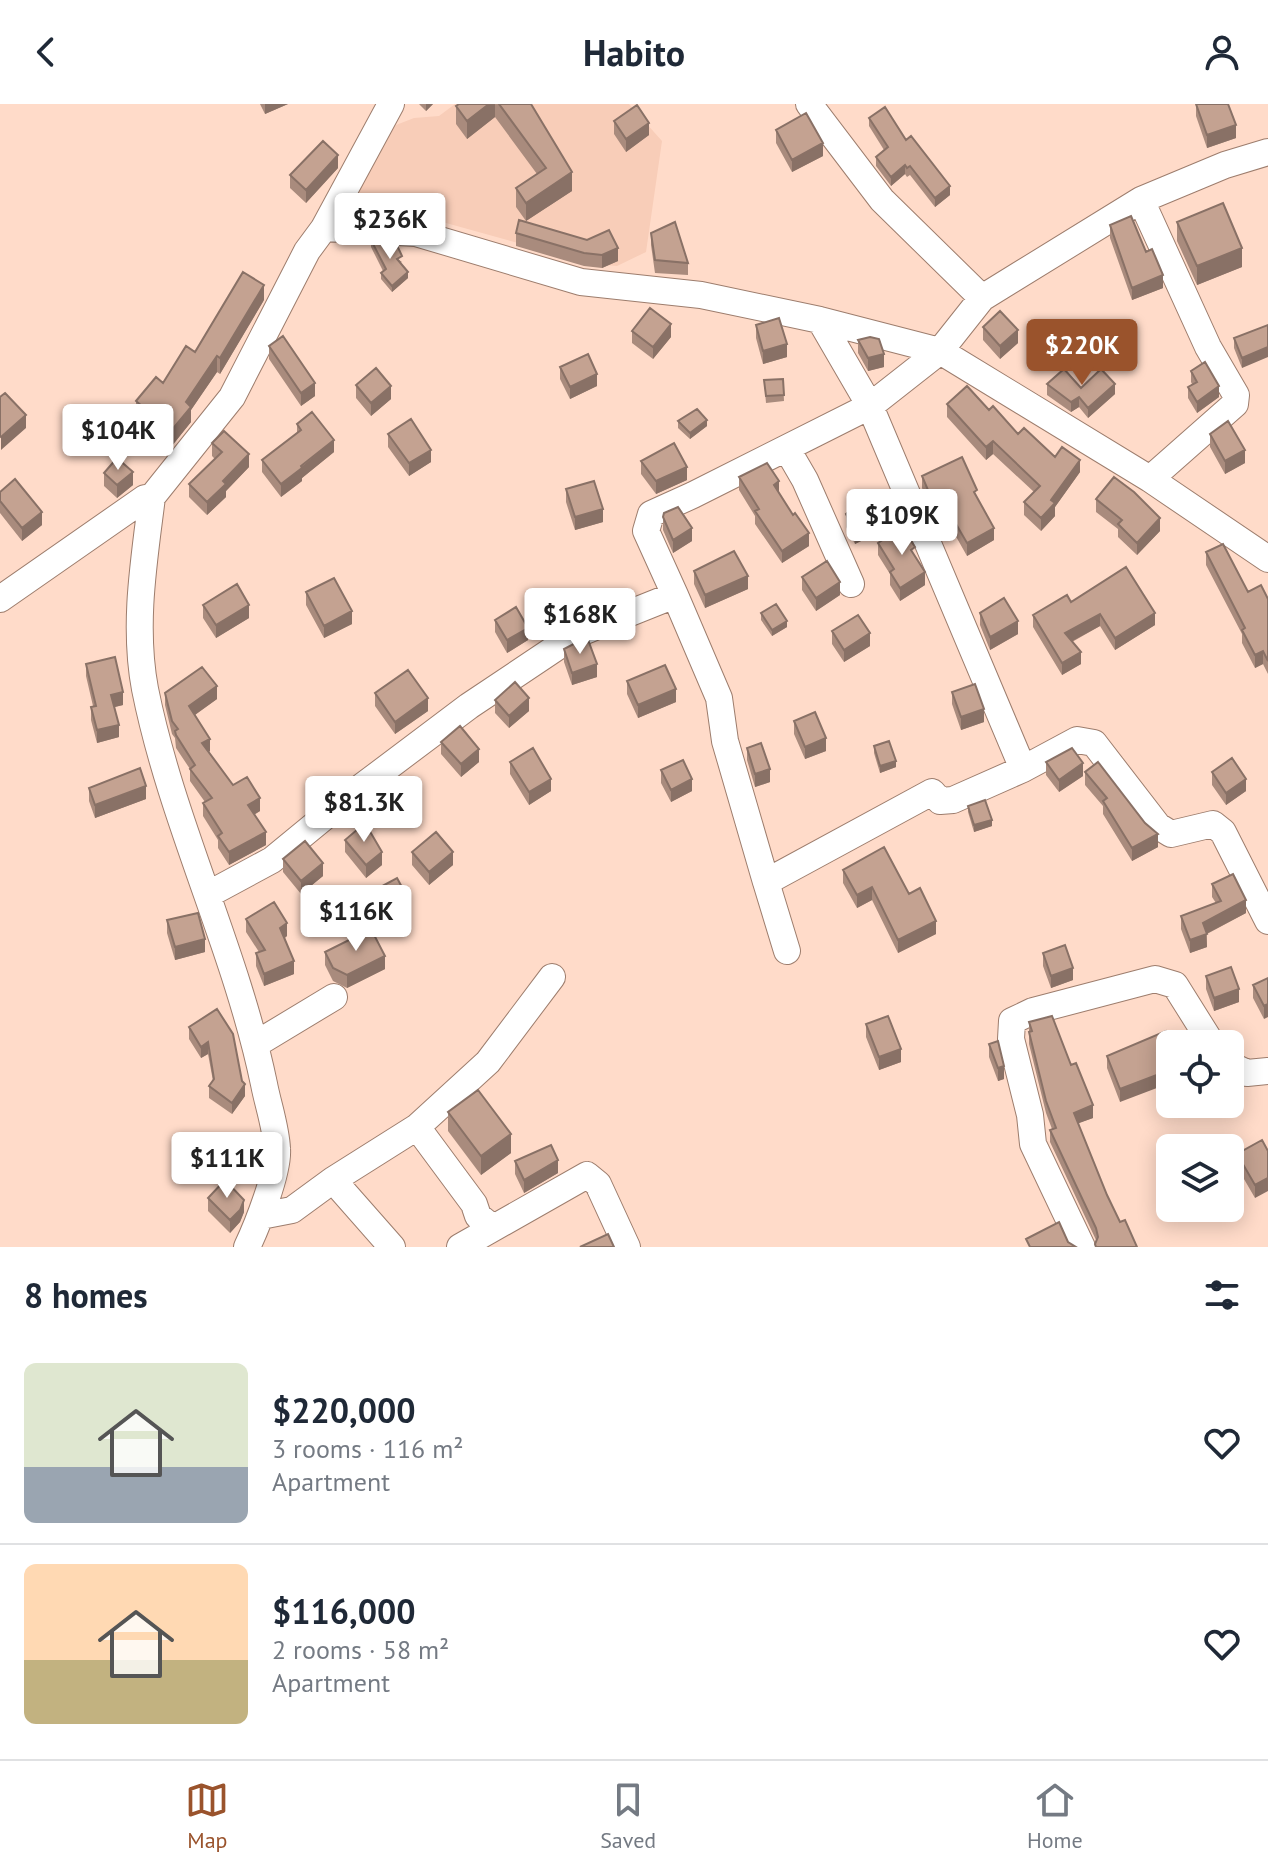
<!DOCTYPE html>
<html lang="en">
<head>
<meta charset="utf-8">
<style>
  :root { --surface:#fff; --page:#f6f6f7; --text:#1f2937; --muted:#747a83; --line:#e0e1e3; --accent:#9a532c }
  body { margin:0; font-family:"PT Sans",sans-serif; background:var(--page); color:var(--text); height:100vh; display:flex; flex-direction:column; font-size:30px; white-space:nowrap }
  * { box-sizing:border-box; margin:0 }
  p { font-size:26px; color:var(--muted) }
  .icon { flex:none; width:44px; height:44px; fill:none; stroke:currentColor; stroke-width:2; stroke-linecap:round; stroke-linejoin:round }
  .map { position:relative; height:1143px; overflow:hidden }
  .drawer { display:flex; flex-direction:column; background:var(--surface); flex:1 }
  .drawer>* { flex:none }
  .tools { position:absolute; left:1156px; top:926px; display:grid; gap:16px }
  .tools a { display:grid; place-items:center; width:88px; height:88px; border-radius:12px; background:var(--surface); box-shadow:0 4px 20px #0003; font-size:40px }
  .price { position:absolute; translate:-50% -68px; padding:0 18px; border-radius:8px; background:#fff; color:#222; font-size:26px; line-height:52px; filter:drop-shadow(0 2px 4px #0008) }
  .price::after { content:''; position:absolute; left:50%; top:48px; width:24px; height:18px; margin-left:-12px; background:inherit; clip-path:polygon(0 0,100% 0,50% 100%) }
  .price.selected { background:var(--accent); color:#fff }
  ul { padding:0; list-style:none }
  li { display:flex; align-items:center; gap:24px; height:200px; padding:0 24px }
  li+li { border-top:2px solid var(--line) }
  li span { display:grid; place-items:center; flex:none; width:224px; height:160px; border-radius:12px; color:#555 }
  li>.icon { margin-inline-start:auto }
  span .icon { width:96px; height:96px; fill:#fffc; stroke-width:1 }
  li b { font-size:34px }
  h2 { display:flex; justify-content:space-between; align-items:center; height:96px; padding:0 24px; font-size:34px }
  header { display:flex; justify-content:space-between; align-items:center; height:104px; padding:0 24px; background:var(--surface); font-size:36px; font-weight:800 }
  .dock { display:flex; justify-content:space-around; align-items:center; height:112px; border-top:2px solid var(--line); background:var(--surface); font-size:22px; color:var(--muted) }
  .dock a { display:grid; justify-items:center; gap:4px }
  .dock .selected { color:var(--accent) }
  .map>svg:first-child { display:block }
</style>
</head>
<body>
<header><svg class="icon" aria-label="back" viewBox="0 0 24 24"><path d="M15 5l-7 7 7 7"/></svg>Habito<svg class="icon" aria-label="person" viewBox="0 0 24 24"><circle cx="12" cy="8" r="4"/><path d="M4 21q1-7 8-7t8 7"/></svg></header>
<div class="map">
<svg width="1268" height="1143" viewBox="0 0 1268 1143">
  <rect width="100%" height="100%" fill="#ffdbc9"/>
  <path fill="#f8cdb8" d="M455 0H629L662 37 646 148 617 162 594 160 446 119 356 106 344 101 381 36 396 21 414 14 439 12Z"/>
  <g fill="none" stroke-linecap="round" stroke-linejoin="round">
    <defs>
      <path id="minor" d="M809 0 882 96 982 194
        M1141 96 1208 243 1236 291 1235 300 1150 375
        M324 124 416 129 581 178 701 191 820 216 940 247 1150 375 1268 455
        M820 216 870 302 1023 665 1077 636 1094 639 1158 722 1171 730 1213 720 1223 728 1268 817
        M787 345 805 376 851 480
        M152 393C144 457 133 521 145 585 172 720 236 845 264 980 268 1001 276 1023 277 1045 279 1067 257 1122 247 1143
        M675 491 719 594 725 637 766 778
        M0 495 145 394 152 393 232 293 307 147 324 124 391 0
        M209 790 272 756 356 687 469 602 575 531 675 491 646 427 651 410 693 391 870 302 940 247 982 194 1141 96 1225 61 1268 48
        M787 847 766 778 932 688 940 697 953 696 1023 665
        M256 940 334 893
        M1230 961 1247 969 1268 967
        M417 1023 474 1100 478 1112 493 1124
        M333 1076 392 1143
        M261 1112 292 1106 333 1076 417 1023 488 958 552 873
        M460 1143 587 1071 598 1080 627 1143
        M1082 1143 1033 1040 1030 1011 1011 935 1012 917 1033 907 1155 875 1175 881 1212 940"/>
    </defs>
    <use href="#minor" stroke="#9d7d6d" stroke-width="28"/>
    <use href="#minor" stroke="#fff" stroke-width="26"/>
  </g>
  <path fill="#a98b7d" d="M260 0H288L265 10Z
    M419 0H433L426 7Z
    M459 0H531L572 87 526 117 516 103V84L537 70 495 13 467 35 456 20V2Z
    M1196 0 1236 34 1207 44 1196 12Z
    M869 14 906 36 950 91 935 103 910 71 907 73 905 70 891 82 876 62V53L884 46 869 22Z
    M614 17 649 31 626 48 614 30Z
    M776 26 823 52 792 68 776 39Z
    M338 64 306 99 290 84V71Z
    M519 116 618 157 602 164 584 162 516 142V129Z
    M1177 118 1242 163 1197 181 1177 137Z
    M1110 121 1146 148 1163 184 1132 196 1110 134Z
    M651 129 688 159V171L655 169 651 141Z
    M371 136 402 158 400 159 408 174 392 188 381 175V169L383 167 371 143Z
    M264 196 220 270 217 268 191 306V318L171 343 136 313V297L163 279 195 248Z
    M756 221 787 253 763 260 756 234Z
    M1268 221 1242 264 1234 244V234Z
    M983 223 1018 239 1000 255 983 236Z
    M632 227 671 233 653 255 632 239Z
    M858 236 884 263 868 267 858 249Z
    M269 242 315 292 301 302 269 255Z
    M560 263 597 282 570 295 560 275Z
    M1191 267 1219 293 1197 309 1188 294V283L1192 280 1191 278Z
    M783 275 784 297 766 299 764 276Z
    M1047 280 1081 284 1115 290 1088 314 1079 303 1071 308 1047 291Z
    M356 281 391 295 371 312 356 294Z
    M947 300 989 306 1018 330 1080 368 1055 403V412L1041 427 1024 411V398L1034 388 993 350 986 356 947 313Z
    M678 317 707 322 690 335 678 324Z
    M297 320 334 348 302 374V377L281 393 262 368V356L297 329Z
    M388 330 431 358 409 372 388 343Z
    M1210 330 1245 359 1225 370 1210 343Z
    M212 339 249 363 226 387V393L207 411 189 393V380L215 355 212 352Z
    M641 357 687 376 656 390 641 370Z
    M104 369 133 381 117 394 104 382Z
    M922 372 977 394 994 436 967 452 945 413 936 417 922 384Z
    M739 373 779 390 809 442 782 459 755 420V412L739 386Z
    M566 385 603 418 575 426 566 398Z
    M0 388 42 421 22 437 0 409Z
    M1096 395 1160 427 1137 451 1118 433V425L1096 408Z
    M846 410 877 429 855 440 846 423Z
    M663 413 692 437 673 449 663 426Z
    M878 439 915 452 925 481 900 497 890 481V470L878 451Z
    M1206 448 1248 488 1268 495V570L1263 560 1255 564 1242 539V530L1206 461Z
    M694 467 748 485 705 504 694 480Z
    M802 473 840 491 816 507 802 486Z
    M306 488 352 520 324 534 306 501Z
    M1071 498 1155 521 1115 546 1100 522 1072 538 1081 560 1062 571 1033 523V511Z
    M203 501 249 514 216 534 203 514Z
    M761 509 787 523 772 532 761 516Z
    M980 509 1018 530 990 546 980 521Z
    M495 516 528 536 507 549 495 528Z
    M832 527 870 542 844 558 832 540Z
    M564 545 597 573 572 581 564 558Z
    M86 560 123 601 114 603 119 633 97 639 91 616V603L93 602 86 572Z
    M627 577 676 598 638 614 627 590Z
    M952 588 984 618 961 626 952 600Z
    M165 589 217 595 195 611 210 647 208 648 233 681 260 707 254 711 266 741 229 761 218 744V736L203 712V699L205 698 190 677V665L176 644 175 634 172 630 165 601Z
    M375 589 428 607 395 630 375 602Z
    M495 596 529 607 509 624 495 609Z
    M794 617 826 647 805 655 794 630Z
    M441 638 479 658 461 673 441 650Z
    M874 642 896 663 880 669 874 649Z
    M747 644 770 678 755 683 747 656Z
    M510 658 551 687 529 701 510 670Z
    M1046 658 1083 672 1059 688 1046 671Z
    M661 666 692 687 671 698 661 679Z
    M1085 668 1158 743 1132 757 1103 710V702L1085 681Z
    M1212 668 1246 687 1226 701 1212 681Z
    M89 684 146 695 95 714 89 697Z
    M968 702 992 722 974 728 968 708Z
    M345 736 382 761 366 774 345 748Z
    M412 748 453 761 429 781 412 761Z
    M283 755 323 772 301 790 283 768Z
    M843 766 909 790 936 830 898 849 872 796 857 804 843 779Z
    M1212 780 1246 809 1207 830V843L1190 849 1181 825V812L1216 799 1212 793Z
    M375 786 409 809 388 821 375 799Z
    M246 815 287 832 285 834 294 870 264 882 256 862V849L259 848 246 828Z
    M167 816 205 848 175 856 167 829Z
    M325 848 385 865 347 884 333 877 325 861Z
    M1043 849 1073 876 1051 884 1043 862Z
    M1206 872 1239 898 1214 907 1206 885Z
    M1268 874 1264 915 1253 894V881Z
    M217 905 245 992 232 1010 209 994V982L213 977 208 950 201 954 189 935V923Z
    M1029 918 1093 1014 1078 1019 1107 1091 1120 1118 1137 1143H1095L1096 1136 1050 1038V1026L1052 1025 1046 1009 1029 940Z
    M866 920 901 958 879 966 866 933Z
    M1166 927 1120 998 1107 964V952Z
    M989 940 1004 975 998 977 989 953Z
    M448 1008 511 1049 481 1071 448 1027Z
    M1262 1036 1255 1094 1237 1063V1050Z
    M515 1057 558 1069 524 1089 515 1070Z
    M208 1094 244 1108 240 1118 230 1129 208 1107Z"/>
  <path fill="#897166" d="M265 0H288L265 10Z
    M426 0H433L426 7Z
    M489 0H495V13L467 35V17Z
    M649 19V31L626 48V35Z
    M1236 21V34L1207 44V31Z
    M823 39V52L792 68V56Z
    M338 51V64L306 99V86Z
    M905 61V70L891 82V73Z
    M572 68V87L526 117V99Z
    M950 82V91L935 103V94Z
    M618 144V157L602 164V151Z
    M1242 144V163L1197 181V162Z
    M408 168V174L392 188V182Z
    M1163 171V184L1132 196V184Z
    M264 181V196L220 270V254Z
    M671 220V233L653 255V243Z
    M1018 226V239L1000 255V242Z
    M787 240V253L763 260V247Z
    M1268 243V253L1242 264V254Z
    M884 250V263L868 267V254Z
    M217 252V268L191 306V318L171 343V327L186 298Z
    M597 270V282L570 295V283Z
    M315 279V292L301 302V289Z
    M1115 280V290L1088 314V304Z
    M391 282V295L371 312V299Z
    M1219 282V293L1197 309V298Z
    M1079 293V303L1071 308V298Z
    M26 311V324L1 346V333Z
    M707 316V322L690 335V329Z
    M334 336V348L302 374V377L281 393V380Z
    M993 337V350L986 356V343Z
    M431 346V358L409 372V359Z
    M1245 346V359L1225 370V357Z
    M249 350V363L226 387V393L207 411V398L223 377Z
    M1080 356V368L1055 403V412L1041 427V414L1051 396Z
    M687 363V376L656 390V377Z
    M133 368V381L117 394V381Z
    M779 377V390L774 381Z
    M945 401V413L936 417V405Z
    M603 405V418L575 426V413Z
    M42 408V421L22 437V424Z
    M1160 414V427L1137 451V439Z
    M877 417V429L855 440V428Z
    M692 424V437L673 449V436Z
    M994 424V436L967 452V439Z
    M809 429V442L782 459V447Z
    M925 468V481L900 497V484Z
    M748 472V485L705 504V491Z
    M840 478V491L816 507V494Z
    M249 501V514L216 534V521Z
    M352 507V520L324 534V522Z
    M1155 509V521L1115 546V534Z
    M1100 510V522L1065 541V529Z
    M787 517V523L772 532V526Z
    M1018 517V530L990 546V533Z
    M528 524V536L507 549V536Z
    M870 529V542L844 558V546Z
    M1263 547V560L1255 564V551Z
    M1081 548V560L1062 571V559Z
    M597 560V573L572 581V569Z
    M217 582V595L189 615V602Z
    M676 585V598L638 614V601Z
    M123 588V601L111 604V591Z
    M428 594V607L395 630V618Z
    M529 594V607L509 624V612Z
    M984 605V618L961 626V613Z
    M119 621V633L97 639V626Z
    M826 634V647L805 655V643Z
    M210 635V647L202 652V639Z
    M479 645V658L461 673V660Z
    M896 657V663L880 669V662Z
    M1083 659V672L1059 688V676Z
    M770 665V678L755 683V670Z
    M551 675V687L529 701V688Z
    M692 675V687L671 698V686Z
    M1246 675V687L1226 701V689Z
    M146 682V695L95 714V701Z
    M260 694V707L248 714V701Z
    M992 716V722L974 728V721Z
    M266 728V741L229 761V748Z
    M1158 730V743L1132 757V744Z
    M382 748V761L366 774V761Z
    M453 748V761L429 781V768Z
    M323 759V772L301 790V777Z
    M872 783V796L857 804V791Z
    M409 796V809L388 821V808Z
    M1246 796V809L1206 830 1207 843 1190 849V836L1203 819Z
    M936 817V830L898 849V836Z
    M287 819V832L280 836V824Z
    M205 835V848L175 856V843Z
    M385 852V865L347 884V871Z
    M294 857V870L264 882V870Z
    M1073 864V876L1051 884V872Z
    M1239 885V898L1214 907V894Z
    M1268 900V913L1264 915V902Z
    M208 938V950L201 954V943Z
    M901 945V958L879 966V953Z
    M1004 962V975L998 977V964Z
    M1170 966V979L1120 998V985Z
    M245 980V992L232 1010V999Z
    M1093 1001V1014L1074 1021V1009Z
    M511 1030V1049L481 1071V1052Z
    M558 1056V1069L524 1089V1076Z
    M1268 1074V1087L1255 1094V1081Z
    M244 1096V1108L240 1118 230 1129V1116Z"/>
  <path fill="#c4a291" stroke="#897166" stroke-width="2" d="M459 0H489L467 17 456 2Z
    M499 0H531L572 68 526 99 516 84 546 64Z
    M1196 0H1228L1236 21 1207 31Z
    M637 1 649 19 626 35 614 17Z
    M885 3 906 36 911 32 950 82 935 94 910 62 907 64 905 61 891 73 876 53 888 43 869 14Z
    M806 9 823 39 792 56 776 26Z
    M323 37 338 51 306 86 290 71Z
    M1223 99 1242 144 1197 162 1177 118Z
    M1131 112 1146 148 1152 145 1163 171 1132 184 1110 121Z
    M519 116 587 136 609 126 618 144 602 151 584 149 516 129Z
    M675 118 688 159 655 156 651 129Z
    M371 136 381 137 383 139 395 137 402 152 397 155 408 168 392 182 381 169 386 165Z
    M243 168 264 181 220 254 217 252 186 298 191 303 171 327 136 297 156 273 163 279 186 242 195 248Z
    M650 204 671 220 653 243 632 227Z
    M1000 207 1018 226 1000 242 983 223Z
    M779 214 787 240 763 247 756 221Z
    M1268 221V243L1242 254 1234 234Z
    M283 232 315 279 301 289 269 242Z
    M870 233 879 235 884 250 868 254 858 236Z
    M588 250 597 270 570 283 560 263Z
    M1205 258 1219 282 1197 298 1188 283 1197 278 1191 267Z
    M376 264 391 282 371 299 356 281Z
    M1064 265 1081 284 1101 265 1115 280 1088 304 1079 293 1071 298 1047 280Z
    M783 275 784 291 766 292 764 276Z
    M967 282 989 306 993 302 1018 330 1024 324 1055 353 1062 343 1080 356 1051 396 1055 399 1041 414 1024 398 1040 382 993 337 986 343 947 300Z
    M5 289 26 311 1 333 0 332V293Z
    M697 305 707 316 690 329 678 317Z
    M312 308 334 336 301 362 302 364 281 380 262 356 301 326 297 320Z
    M411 315 431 346 409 359 388 330Z
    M1228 317 1245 346 1225 357 1210 330Z
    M224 327 249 350 223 377 226 380 207 398 189 380 222 348 212 339Z
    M674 339 687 363 656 377 641 357Z
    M962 353 977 386 974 388 994 424 967 439 945 401 936 405 922 372Z
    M117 354 133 368 117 381 104 369Z
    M767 359 779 377 774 381 793 411 795 409 809 429 782 447 755 407 759 405 739 373Z
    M1114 373 1134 388 1160 414 1137 439 1118 420 1122 416 1096 395Z
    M15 375 42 408 22 424 0 397V388Z
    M594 377 603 405 575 413 566 385Z
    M862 396 877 417 855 428 846 410Z
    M678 403 692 424 673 436 663 413 664 409Z
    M902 423 915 443 911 446 925 468 900 484 890 468 894 465 878 439Z
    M1223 440 1248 488 1261 481 1268 495V557L1263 547 1255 551 1242 526 1245 524 1206 448Z
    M734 447 748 472 705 491 694 467Z
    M827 457 840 478 816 494 802 473Z
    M1126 463 1155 509 1115 534 1100 510 1065 529 1081 548 1062 559 1033 511 1067 491 1071 498Z
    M334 474 352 507 324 522 306 488Z
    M237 480 249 501 216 521 203 501Z
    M1004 494 1018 517 990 533 980 509Z
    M776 500 787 517 772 526 761 509Z
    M516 503 528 524 507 536 495 516Z
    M858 511 870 529 844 546 832 527Z
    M587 533 597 560 572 569 564 545Z
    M115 553 123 588 111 591 119 621 97 626 91 603 96 602 86 560Z
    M665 561 676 585 638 601 627 577Z
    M202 563 217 582 189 602 210 635 202 639 233 681 247 673 260 694 248 701 266 728 229 748 218 732 222 729 203 699 212 694 190 665 195 661 176 631 175 627 178 625 172 617 165 589Z
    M408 566 428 594 395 618 375 589Z
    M515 578 529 594 509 612 495 596Z
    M975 580 984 605 961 613 952 588Z
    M815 608 826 634 805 643 794 617Z
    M460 622 479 645 461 660 441 638Z
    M889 637 896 657 880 662 874 642Z
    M761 639 770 665 755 670 747 644Z
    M533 644 551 675 529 688 510 658Z
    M1072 644 1083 659 1059 676 1046 658Z
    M1232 654 1246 675 1226 689 1212 668Z
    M683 656 692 675 671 686 661 666Z
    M1098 658 1145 719 1158 730 1132 744 1103 697 1107 694 1085 668Z
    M140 664 146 682 95 701 89 684Z
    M985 696 992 716 974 721 968 702Z
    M365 719 382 748 366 761 345 736Z
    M436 728 453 748 429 768 412 748Z
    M305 737 323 759 301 777 283 755Z
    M884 743 909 790 920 784 936 817 898 836 872 783 857 791 843 766Z
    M1233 770 1246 796 1203 819 1207 830 1190 836 1181 812 1221 797 1212 780Z
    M397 774 409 796 388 808 375 786Z
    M274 798 287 819 280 824 294 857 264 870 256 849 265 846 246 815Z
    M198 809 205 835 175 843 167 816Z
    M371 825 385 852 347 871 333 864 325 848Z
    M1065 841 1073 864 1051 872 1043 849Z
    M1231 863 1239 885 1214 894 1206 872Z
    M1268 874V900L1264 902 1253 881Z
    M217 905 233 930 242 977 245 980 232 999 209 982 214 975 208 938 201 943 189 923Z
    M888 912 901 945 879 953 866 920Z
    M1052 912 1071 961 1076 959 1093 1001 1074 1009 1107 1091 1120 1118 1125 1116 1137 1143H1096L1095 1140 1098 1133 1096 1124 1050 1026 1056 1024 1046 997 1029 928 1032 927 1029 918Z
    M1166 927 1172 940H1170V966L1120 985 1107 952Z
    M998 937 1004 962 998 964 989 940Z
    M478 986 511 1030 481 1052 448 1008Z
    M1262 1036 1268 1047V1074L1255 1081 1237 1050Z
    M551 1041 558 1056 524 1076 515 1057Z
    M225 1076 244 1096 240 1106 230 1116 208 1094Z
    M1059 1118 1068 1138 1076 1143H1030L1026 1135Z
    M608 1130 614 1143H580Z"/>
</svg>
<div class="tools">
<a><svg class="icon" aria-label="locate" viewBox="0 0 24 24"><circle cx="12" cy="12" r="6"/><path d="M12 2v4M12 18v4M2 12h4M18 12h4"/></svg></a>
<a><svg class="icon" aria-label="layers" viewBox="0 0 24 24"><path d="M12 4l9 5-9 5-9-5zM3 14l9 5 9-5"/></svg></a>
</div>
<b class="price" style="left:390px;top:157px">$236K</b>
<b class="price selected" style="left:1082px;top:283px">$220K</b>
<b class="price" style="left:118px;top:368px">$104K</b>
<b class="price" style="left:902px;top:453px">$109K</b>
<b class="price" style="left:580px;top:552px">$168K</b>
<b class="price" style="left:364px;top:740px">$81.3K</b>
<b class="price" style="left:356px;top:849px">$116K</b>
<b class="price" style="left:227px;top:1096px">$111K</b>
</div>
<section class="drawer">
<h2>8 homes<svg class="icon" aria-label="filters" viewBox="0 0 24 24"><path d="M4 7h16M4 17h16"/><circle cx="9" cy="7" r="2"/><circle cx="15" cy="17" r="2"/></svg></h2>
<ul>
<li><span style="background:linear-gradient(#dfe7d0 65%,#9aa5b1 0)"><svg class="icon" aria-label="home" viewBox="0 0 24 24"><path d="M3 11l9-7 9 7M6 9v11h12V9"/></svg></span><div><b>$220,000</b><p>3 rooms · 116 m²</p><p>Apartment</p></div><svg class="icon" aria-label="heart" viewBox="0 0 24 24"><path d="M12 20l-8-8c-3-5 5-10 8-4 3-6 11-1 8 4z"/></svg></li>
<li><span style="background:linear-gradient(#ffd9b3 60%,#c2b280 0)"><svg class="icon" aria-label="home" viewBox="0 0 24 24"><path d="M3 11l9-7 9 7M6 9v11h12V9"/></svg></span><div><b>$116,000</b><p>2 rooms · 58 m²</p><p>Apartment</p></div><svg class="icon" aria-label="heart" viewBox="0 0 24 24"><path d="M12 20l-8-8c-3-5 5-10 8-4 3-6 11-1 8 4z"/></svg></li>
</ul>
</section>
<nav class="dock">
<a class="selected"><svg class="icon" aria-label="map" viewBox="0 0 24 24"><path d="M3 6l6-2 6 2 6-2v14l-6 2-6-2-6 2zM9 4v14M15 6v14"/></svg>Map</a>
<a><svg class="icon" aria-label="saved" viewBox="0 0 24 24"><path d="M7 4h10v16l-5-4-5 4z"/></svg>Saved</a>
<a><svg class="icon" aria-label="home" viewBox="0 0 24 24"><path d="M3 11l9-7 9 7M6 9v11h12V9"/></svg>Home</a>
</nav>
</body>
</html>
